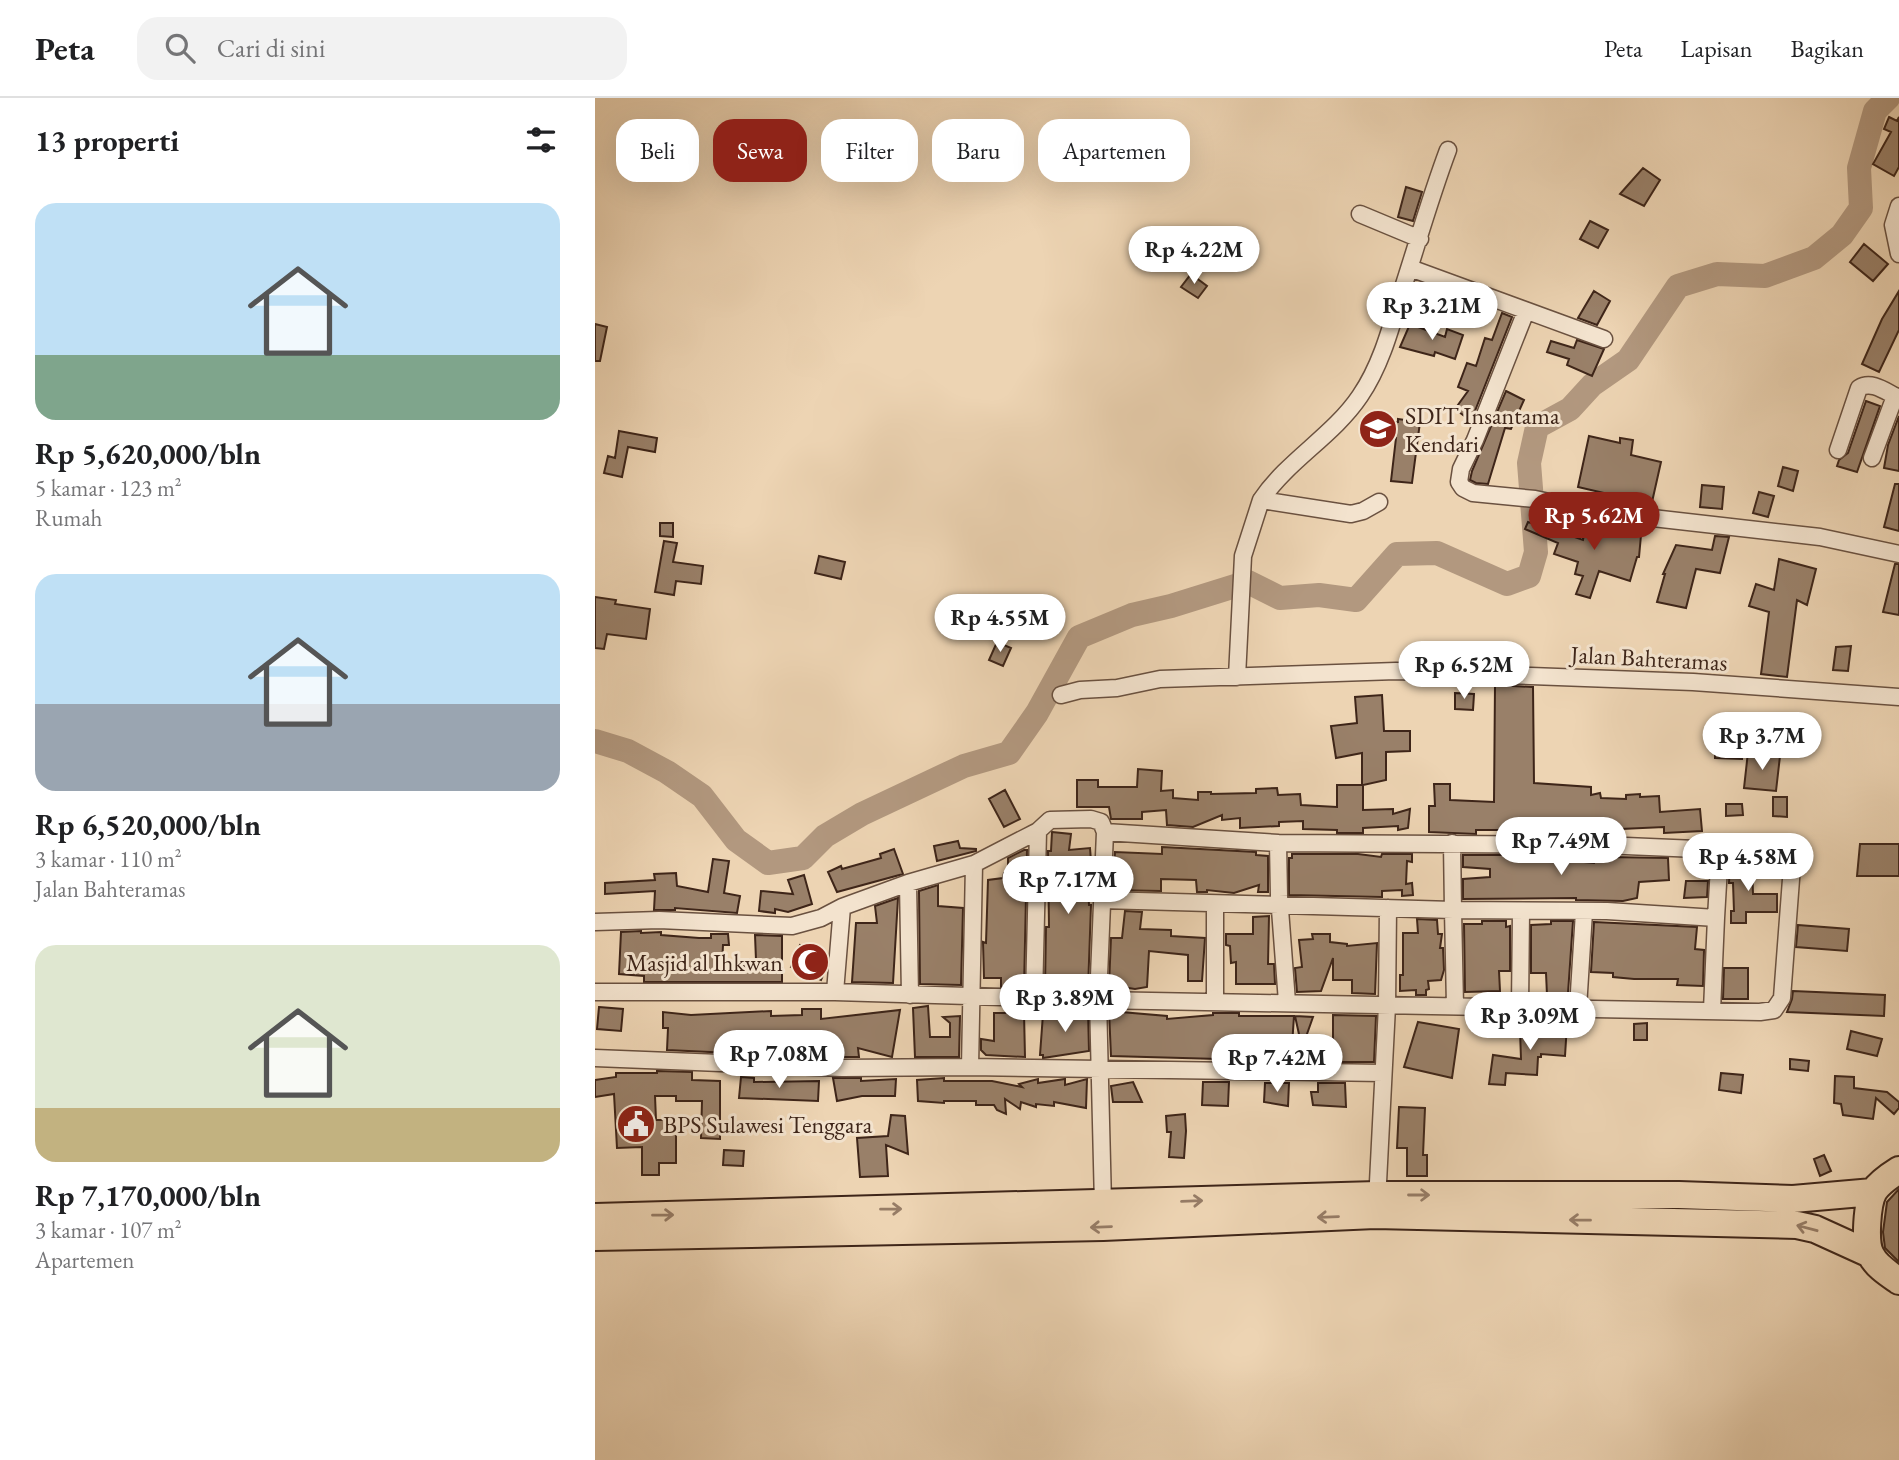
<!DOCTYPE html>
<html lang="id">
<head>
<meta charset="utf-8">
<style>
  :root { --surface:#fff; --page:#f2f2f2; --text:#202124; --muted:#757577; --line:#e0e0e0; --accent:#8f2418 }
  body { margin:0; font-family:"EB Garamond",serif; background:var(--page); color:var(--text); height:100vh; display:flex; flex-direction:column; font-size:26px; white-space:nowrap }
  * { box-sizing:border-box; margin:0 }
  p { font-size:23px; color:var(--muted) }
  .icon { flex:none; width:38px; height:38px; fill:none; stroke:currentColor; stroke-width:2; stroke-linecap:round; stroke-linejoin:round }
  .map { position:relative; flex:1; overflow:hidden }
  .sheet { display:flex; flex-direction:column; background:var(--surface); width:595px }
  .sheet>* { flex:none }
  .hud { position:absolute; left:21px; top:21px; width:665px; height:63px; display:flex; gap:14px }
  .price { position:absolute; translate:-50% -60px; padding:0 16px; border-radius:24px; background:#fff; color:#222; font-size:23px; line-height:46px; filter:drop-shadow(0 2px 4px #0008) }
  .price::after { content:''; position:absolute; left:50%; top:42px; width:21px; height:16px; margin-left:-10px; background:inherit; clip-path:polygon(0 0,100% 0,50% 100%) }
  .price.on { background:var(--accent); color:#fff }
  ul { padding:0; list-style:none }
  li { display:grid; align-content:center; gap:14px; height:371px; padding:0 35px }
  li span { display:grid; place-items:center; height:217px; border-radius:21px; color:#555 }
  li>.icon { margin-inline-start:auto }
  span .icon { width:126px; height:126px; fill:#fffc; stroke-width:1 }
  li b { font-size:30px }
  h2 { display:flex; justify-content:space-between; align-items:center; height:84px; padding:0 35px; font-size:30px }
  .pill { padding:0 24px; border-radius:21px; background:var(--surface); box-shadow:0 7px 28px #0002; font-size:24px; line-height:63px }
  .pill.on { background:var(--accent); color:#fff }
  header { display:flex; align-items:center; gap:42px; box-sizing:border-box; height:98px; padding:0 35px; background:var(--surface); border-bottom:2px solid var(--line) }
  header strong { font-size:33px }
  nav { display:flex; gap:38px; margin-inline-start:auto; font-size:24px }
  .search { width:490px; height:63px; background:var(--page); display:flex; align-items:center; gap:18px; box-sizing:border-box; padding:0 24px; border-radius:21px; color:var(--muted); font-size:26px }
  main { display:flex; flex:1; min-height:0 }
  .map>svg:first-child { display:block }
</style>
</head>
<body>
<header>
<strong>Peta</strong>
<div class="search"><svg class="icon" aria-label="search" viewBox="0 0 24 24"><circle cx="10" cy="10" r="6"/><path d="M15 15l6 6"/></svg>Cari di sini</div>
<nav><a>Peta</a><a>Lapisan</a><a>Bagikan</a></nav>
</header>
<main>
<section class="sheet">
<h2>13 properti<svg class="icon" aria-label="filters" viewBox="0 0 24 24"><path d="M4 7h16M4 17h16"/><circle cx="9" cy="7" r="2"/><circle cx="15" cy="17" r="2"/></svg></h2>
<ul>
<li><span style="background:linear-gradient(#bfe0f5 70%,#7fa58c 0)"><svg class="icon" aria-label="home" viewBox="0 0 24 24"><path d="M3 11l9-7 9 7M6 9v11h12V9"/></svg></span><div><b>Rp 5,620,000/bln</b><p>5 kamar · 123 m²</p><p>Rumah</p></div></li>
<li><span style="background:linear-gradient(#bfe0f5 60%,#9aa5b1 0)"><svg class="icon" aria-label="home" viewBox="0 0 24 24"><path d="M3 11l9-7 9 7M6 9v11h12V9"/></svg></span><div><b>Rp 6,520,000/bln</b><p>3 kamar · 110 m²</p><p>Jalan Bahteramas</p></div></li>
<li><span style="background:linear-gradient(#dfe7d0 75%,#c2b280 0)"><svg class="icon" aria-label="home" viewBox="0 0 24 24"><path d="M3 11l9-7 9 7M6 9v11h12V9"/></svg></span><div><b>Rp 7,170,000/bln</b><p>3 kamar · 107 m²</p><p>Apartemen</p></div></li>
</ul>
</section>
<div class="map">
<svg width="1304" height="1362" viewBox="0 0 1304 1362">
  <rect width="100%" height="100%" fill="#edd4b3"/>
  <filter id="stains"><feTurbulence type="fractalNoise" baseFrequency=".00286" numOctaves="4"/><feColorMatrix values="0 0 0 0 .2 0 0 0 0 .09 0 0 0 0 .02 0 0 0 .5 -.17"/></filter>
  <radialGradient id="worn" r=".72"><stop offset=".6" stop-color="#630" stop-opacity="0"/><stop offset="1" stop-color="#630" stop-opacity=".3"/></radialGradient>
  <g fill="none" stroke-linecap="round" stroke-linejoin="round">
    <path stroke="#b2987f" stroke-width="24" d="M0 643 33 653 72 674 107 698 141 742 173 765 208 760 230 738 267 716 369 668 414 655 442 615 484 539 537 517 576 508 653 484 685 500 724 497 761 502 802 456 842 455 912 486 934 478 941 454 934 365 942 329 975 311 997 287 1033 262 1083 188 1122 176 1170 178 1219 160 1247 137 1266 110 1264 70 1280 13 1293 0"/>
  </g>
  <path fill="#998069" stroke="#3e2519" stroke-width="2" d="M1294 19 1302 23 1304 19V69L1299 78 1278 66 1296 34 1289 31Z
    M1048 70 1065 82 1049 108 1025 96Z
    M811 89 827 94 818 123 803 119Z
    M995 123 1013 132 1003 150 985 141Z
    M1269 146 1293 166 1278 183 1255 164Z
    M596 176 612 188 603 200 586 189Z
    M999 193 1015 203 1002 227 983 220Z
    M1304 193V232L1284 274 1267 266 1287 221Z
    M907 215 917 219 876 323 860 311 873 293 863 289 872 265 881 268 890 240 897 242Z
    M0 226 12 229 5 263H0Z
    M815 226 850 239 852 231 868 237 860 261 840 254 839 258 805 249Z
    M982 242 1009 251 997 278 972 267 974 261 952 254 956 243 979 250Z
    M911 293 929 302 916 331 910 330 893 386 881 385 875 382 877 373Z
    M1271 303 1285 308 1262 374 1242 368 1244 362 1253 355Z
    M1304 318V373L1289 370 1293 347Z
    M803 321 825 324 817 385 796 383 801 340 774 339V323L803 324Z
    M24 333 62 340 60 354 33 349 27 379 9 375 13 358 20 360Z
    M994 338 1025 345V340L1038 342 1036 357 1066 364 1057 404 1026 397 1025 406 1007 404 1009 395 983 389Z
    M1188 369 1203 373 1198 393 1183 388Z
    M1300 386H1304V433L1289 429Z
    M1107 387 1129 389 1127 411 1105 409Z
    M1164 394 1179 398 1173 419 1158 415Z
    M954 415 965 420 959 432 988 442 991 426 1014 431V433L1046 437 1044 459H1042L1035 483 1004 473 995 500 981 496 988 478 980 476 983 464 959 456 963 445 930 431 933 424 948 429Z
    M65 425H78V439L65 438Z
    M1120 438 1134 439 1125 475 1101 471 1091 510 1062 504 1070 476H1068L1081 447 1117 452Z
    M69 443 82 445 78 464 108 468 106 486 81 483 79 497 60 494Z
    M224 458 250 464 246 481 220 475Z
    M1184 461 1221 471 1212 507 1202 502 1192 579 1166 576 1174 514 1154 508 1161 486 1179 492Z
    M1300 466H1304V517L1288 514Z
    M0 499 21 502 20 506 55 511 51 541 12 536 9 551 0 550Z
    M402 544 416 550 408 568 394 562Z
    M1256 548 1253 573 1238 572 1241 549Z
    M900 587 938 589 939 685 996 689V697L1005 695 1006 700 1031 701V697L1045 696V699L1064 698 1065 714 1105 711 1107 733 1069 735V729L1026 731 1025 735 1012 736 962 733 941 734V736H916V732H881V736L834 734V708H840L839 686H855V702L899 704Z
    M860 595 879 596 878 612 860 611Z
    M787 597 789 633H815V653L791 654V682L768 687V712L798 711V716L815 711 813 730 803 732V728L768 730V735H742V732L708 731V723L684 724V728L645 730V720L627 722V717L598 729 572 727 571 712 547 714V721H516L514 709H482V682H503V689H542L543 671 567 673 566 693 578 692V700L603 702V694H616V696L661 695V691L682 690 683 697 705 696 706 707 742 709V687H767V655L741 660 736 628 762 625 760 599Z
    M1121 618 1148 619 1147 661 1120 660Z
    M1153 654 1185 658 1181 693 1149 690Z
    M410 692 425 721 409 729 394 701Z
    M1178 699H1192V719L1178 718Z
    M1131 706H1147L1148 717 1131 718Z
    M457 734 476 736 474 752 495 750 496 763H493V788L494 807H496L493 891 450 890 451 829H454L453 753H456Z
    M363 743 365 750 381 751V753L342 763 339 748Z
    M1265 746H1304V778H1262Z
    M567 749 661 754V757L673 758V794H663L664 787 639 795 612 792V794H602L601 782 566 781V793L518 792 520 754 567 756Z
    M299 751 308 776 242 794 233 774 246 768 247 771 286 760 285 756Z
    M429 752H432L429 889H406V880H389L388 844 391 845 393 782 408 780 409 775H413V760Z
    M697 756H763L786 759 787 756H817V764L812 763 811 786 817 785 818 797 807 798V792L787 793V799L694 797V760H697Z
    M868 757H944L967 762 999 765 1000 760 1013 759 1073 760 1074 782 1044 784 1042 800 1028 803 981 802V800L868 801V781L895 779V771L868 769Z
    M118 761 134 763 129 795 145 798 142 815 80 810V812H59L60 793 10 796V785L60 782 59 776 81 775 82 788 113 794Z
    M1135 763 1157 764 1158 796H1182V814H1151V825H1136V813H1139L1138 785H1134Z
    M209 777 217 806 193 814 180 811V815L164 813 166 793 198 796 193 782Z
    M1091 783H1113L1112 799 1089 800Z
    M343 787V808L368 810 366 887 325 886 324 793Z
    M303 800 298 885 257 884 261 825H282L280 808Z
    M530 813 547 814 545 831 576 832V838L610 840 607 883H593V857L554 853 552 889 540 891 514 887 516 840H527Z
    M674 818 673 866H679L680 886H641V864L636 865 635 848 631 847V836H658V819Z
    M822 821 842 822 843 836H847L845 850H848L849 872 846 882 833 883 834 891 831 892V897H821V892L805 893V877H808V835H823Z
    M887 823H911V829L915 828V873H904L905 893 870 894 869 826H887Z
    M956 823H978L973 895 952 897 951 875H936V827L956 826Z
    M999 824 1102 829 1100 851 1109 852 1108 888 1082 887 1083 881H1039L1018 879V875L996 874Z
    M1203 827 1254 831 1252 853 1201 849Z
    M46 833V835L66 834V837L104 840H116V836H133L134 847H128L127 867 151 868 152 861 161 862 160 837 187 838V884H49V878L24 876 26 834Z
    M717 836H735V844L752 846V848L782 845 780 896 757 895V882H738V860L726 893 702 894 700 870 707 869 704 842 718 841Z
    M205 847 232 858V868L226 882 196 869Z
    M1129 870H1153V901H1128Z
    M1198 893 1290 897 1289 918 1192 914 1197 901Z
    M333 908 335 939H355V925L348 919 365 918 364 959H320L318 910Z
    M4 909 28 911 26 933 2 931Z
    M207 911H226V921L305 912 297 959 263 950 264 959H234L231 940H226L225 959 206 958V955L179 957 72 952 73 930H68V914L96 917 176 913V918L207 917Z
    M478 912H493L494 953 448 960V957H445L448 916 467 918 478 914Z
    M514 913 572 918V921L618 917V915H644V918H699L696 963 516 958Z
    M399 915H429L430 959 391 957 386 952V941L399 943Z
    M738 917 781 918 779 964H738Z
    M700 918 718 919 707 950Z
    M823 924 864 931 857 980 809 969Z
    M954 925 972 926 970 958 946 956V959H943L942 977 911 975 910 987 894 986 898 957 926 961 925 932 953 931Z
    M1052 925V942H1039V926Z
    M1256 933 1287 941 1282 958 1252 951Z
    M1195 961 1214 963 1213 973 1195 971Z
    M62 973 97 974V982L125 983V1041L106 1040 107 1003H81V998H60L61 1022H81V1065H64V1077H47V1049L22 1050 19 996 0 999V982L21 979V975H62Z
    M1126 975 1148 977 1146 995 1124 992Z
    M1240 978 1259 979V990L1292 994 1304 1004V1010L1299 1016 1281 1000 1278 1021 1248 1017 1246 1006 1239 1005Z
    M146 979 159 980V984L224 983 223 1003 144 1000Z
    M238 980H266V983L301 981 300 998H267L242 1003Z
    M349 980V983H397L427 989 424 986 443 981V985L470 981V987L492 981 491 1010 459 1004V1008L441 1006V1009L426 1004 425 1011 410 1001 411 1016 402 1012 399 1007H381V1003H349V1005L323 1003 322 982Z
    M538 984 547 1004H518L516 988Z
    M608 984H634L633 1008 607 1007Z
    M670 985H694L693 1008 669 1004Z
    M723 985H750L751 1009 718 1007 716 994H723Z
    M804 1009 830 1010 828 1057H832V1078H812V1050H802Z
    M590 1016 591 1033 589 1060 574 1059 576 1034H572L571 1018Z
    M296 1017 310 1018 313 1056 291 1047 293 1078 265 1079 262 1040 293 1038Z
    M129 1052 149 1053 148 1068 128 1067Z
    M1229 1057 1236 1073 1225 1078 1219 1061Z
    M1304 1091V1164L1290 1150 1288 1134 1292 1104Z"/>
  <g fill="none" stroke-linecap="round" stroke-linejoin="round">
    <defs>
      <path id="minor" d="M1304 108 1298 127 1304 156
        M765 116 825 141
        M815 170 1009 241
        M931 213 880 342 866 371 864 384 868 390 878 395 940 401 996 413 1225 439 1304 456
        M1243 352 1264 290C1277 282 1291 294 1304 300
        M1277 360 1300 298
        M784 404 768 413 756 416 666 402C693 362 738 338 765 298 785 269 795 233 805 199 821 150 835 100 853 52
        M642 579 648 458 666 402
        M466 597 485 592 522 590 565 581 801 573 1098 584 1304 599
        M313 785 315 897
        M507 802 858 812 857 745
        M0 824 64 822 197 828 226 820 247 809 313 785 379 766 443 733
        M0 894H240L503 902 1165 914 1179 912 1187 900 1198 755 1007 747 683 745
        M240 894 247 809
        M439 900 443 733 455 722 496 721 506 724 510 734 683 745 684 798 692 904
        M620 903V806
        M860 908 858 812 1012 813 1121 820 1125 751
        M925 909 926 813
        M983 910 989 814
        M1117 912 1121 820
        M0 960 247 970 375 969 379 766
        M375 969 788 975
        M782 1104 792 908 793 810
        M508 1106 503 902 510 734"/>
      <path id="trunk" d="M1304 1072C1296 1077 1285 1084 1279 1093 1272 1105 1269 1145 1276 1157 1281 1168 1294 1176 1304 1183
        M0 1119 782 1097H1084L1198 1101 1278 1094
        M0 1139 508 1129 780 1117 1202 1127 1220 1131 1275 1156"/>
    </defs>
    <use href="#minor" stroke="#6a5140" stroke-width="19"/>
    <use href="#trunk" stroke="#3e2519" stroke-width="30"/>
    <use href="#minor" stroke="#f3e3ce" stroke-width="16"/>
    <use href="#trunk" stroke="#edd4b3" stroke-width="26"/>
  </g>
  <defs><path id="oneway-shaft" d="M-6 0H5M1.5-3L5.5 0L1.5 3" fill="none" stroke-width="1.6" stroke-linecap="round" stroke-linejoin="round" transform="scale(1.75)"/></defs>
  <g stroke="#967c66">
    <use href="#oneway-shaft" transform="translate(824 1097)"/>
    <use href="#oneway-shaft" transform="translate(597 1103) rotate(-2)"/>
    <use href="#oneway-shaft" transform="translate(296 1111) rotate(-1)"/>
    <use href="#oneway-shaft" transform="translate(68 1117) rotate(-1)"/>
    <use href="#oneway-shaft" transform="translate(733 1119) rotate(178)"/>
    <use href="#oneway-shaft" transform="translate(985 1122) rotate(-179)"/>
    <use href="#oneway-shaft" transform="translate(506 1129) rotate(178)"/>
    <use href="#oneway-shaft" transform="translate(1212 1130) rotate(-165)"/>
  </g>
  <defs>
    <symbol id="school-disc" viewBox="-11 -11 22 22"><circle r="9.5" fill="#8f2418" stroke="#f3e3ce"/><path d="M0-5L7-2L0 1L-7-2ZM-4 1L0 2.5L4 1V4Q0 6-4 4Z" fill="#fff"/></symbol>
    <symbol id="mosque-disc" viewBox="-11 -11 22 22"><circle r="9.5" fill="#8f2418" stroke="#f3e3ce"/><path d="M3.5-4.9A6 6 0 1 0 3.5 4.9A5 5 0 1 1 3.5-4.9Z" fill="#fff"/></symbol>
    <symbol id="civic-disc" viewBox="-11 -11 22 22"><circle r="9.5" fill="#8f2418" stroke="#f3e3ce"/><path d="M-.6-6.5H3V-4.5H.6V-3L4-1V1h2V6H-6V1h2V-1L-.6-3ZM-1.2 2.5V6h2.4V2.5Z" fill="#fff"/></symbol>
  </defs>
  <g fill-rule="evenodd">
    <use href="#school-disc" x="761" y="309" width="44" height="44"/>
    <use href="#mosque-disc" x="193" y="842" width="44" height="44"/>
    <use href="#civic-disc" x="19" y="1004" width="44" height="44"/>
  </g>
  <g text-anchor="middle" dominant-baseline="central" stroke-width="6" stroke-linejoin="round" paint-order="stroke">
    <g font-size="24" fill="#3e2519" stroke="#f3e3ce" text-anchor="start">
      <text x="810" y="317">SDIT Insantama<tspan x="810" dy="28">Kendari</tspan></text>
      <text x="188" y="864" text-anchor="end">Masjid al Ihkwan</text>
      <text x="68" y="1026">BPS Sulawesi Tenggara</text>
    </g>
    <g font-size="24" fill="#3e2519" stroke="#f3e3ce">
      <text transform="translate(1054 560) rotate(3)">Jalan Bahteramas</text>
    </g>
  </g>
  <rect width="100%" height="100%" filter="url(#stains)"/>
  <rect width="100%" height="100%" fill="url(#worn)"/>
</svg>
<b class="price" style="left:599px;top:188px">Rp 4.22M</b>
<b class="price" style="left:837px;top:244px">Rp 3.21M</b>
<b class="price on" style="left:999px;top:454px">Rp 5.62M</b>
<b class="price" style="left:405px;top:556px">Rp 4.55M</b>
<b class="price" style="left:869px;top:603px">Rp 6.52M</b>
<b class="price" style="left:1167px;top:674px">Rp 3.7M</b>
<b class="price" style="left:966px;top:779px">Rp 7.49M</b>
<b class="price" style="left:1153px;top:795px">Rp 4.58M</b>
<b class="price" style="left:473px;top:818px">Rp 7.17M</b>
<b class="price" style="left:470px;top:936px">Rp 3.89M</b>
<b class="price" style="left:935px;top:954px">Rp 3.09M</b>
<b class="price" style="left:184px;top:992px">Rp 7.08M</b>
<b class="price" style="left:682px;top:996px">Rp 7.42M</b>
<div class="hud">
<a class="pill">Beli</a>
<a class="pill on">Sewa</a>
<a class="pill">Filter</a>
<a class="pill">Baru</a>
<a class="pill">Apartemen</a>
</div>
</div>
</main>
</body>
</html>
